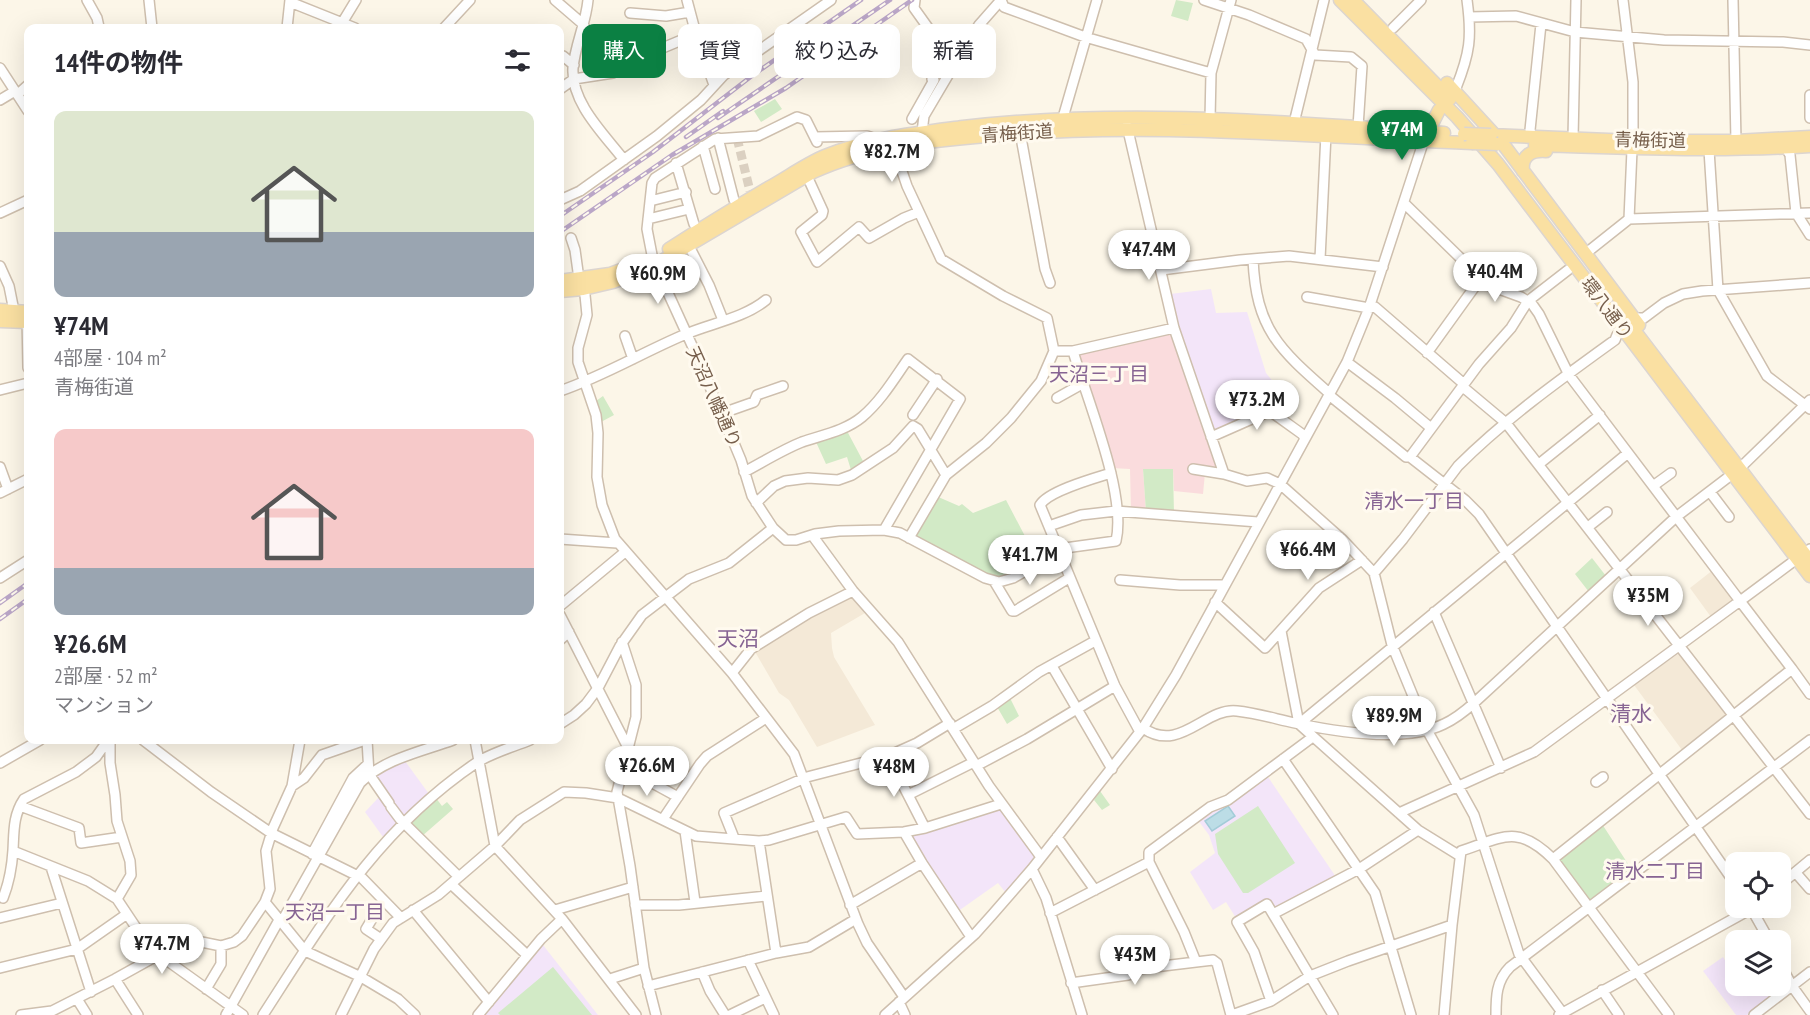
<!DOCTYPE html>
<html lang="ja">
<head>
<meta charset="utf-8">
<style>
  :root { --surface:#fff; --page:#f7f7f7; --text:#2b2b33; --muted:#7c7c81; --accent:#0b8043 }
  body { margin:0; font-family:"PT Sans Narrow","Noto Sans JP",sans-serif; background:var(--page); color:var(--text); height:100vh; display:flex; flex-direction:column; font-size:22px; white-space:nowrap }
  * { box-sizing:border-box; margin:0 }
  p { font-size:20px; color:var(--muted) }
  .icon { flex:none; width:33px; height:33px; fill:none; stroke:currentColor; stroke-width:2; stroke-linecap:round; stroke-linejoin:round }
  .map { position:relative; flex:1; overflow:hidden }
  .sheet { position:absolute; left:24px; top:24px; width:540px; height:720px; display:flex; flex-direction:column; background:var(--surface); border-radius:12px; box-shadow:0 6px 24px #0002 }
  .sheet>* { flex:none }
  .banner { position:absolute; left:582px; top:24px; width:570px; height:54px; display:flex; gap:12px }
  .controls { position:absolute; left:1725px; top:852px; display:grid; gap:12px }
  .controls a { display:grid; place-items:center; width:66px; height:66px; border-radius:12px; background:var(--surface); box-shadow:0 6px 24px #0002; font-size:30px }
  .price { position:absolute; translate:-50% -51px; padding:0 14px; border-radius:21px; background:#fff; color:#222; font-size:20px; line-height:39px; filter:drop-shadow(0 2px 3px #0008) }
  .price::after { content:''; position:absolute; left:50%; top:36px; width:18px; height:14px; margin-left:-9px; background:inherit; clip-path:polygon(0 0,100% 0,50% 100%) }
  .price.current { background:var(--accent); color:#fff }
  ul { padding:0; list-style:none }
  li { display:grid; align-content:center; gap:12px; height:318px; padding:0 30px }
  li span { display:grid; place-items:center; height:186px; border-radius:12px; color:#555 }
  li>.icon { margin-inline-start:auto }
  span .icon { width:108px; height:108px; fill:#fffc; stroke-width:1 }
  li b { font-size:26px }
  h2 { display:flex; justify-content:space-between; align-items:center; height:72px; padding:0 30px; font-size:26px }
  .chip { padding:0 21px; border-radius:12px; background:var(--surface); box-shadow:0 6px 24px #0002; font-size:21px; line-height:54px }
  .chip.current { background:var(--accent); color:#fff }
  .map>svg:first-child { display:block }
</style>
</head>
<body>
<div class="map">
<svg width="1810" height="1015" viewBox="0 0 1810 1015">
  <rect width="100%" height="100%" fill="#fcf6e8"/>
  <path fill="#f4e9d7" d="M1713 570 1733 597 1732 602 1711 617 1690 588Z
    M852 595 865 613 831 633 832 648 834 657 875 725 817 747 789 700 779 693 754 650 810 615Z
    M1678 654H1682L1728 713V716L1682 750 1634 685Z"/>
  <path fill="#f3e5f9" d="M1211 289 1216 313 1247 312 1266 373 1282 393 1273 409 1269 407 1217 430 1210 427 1177 327 1178 321 1170 294Z
    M405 761 429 794 405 815H401L375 775 376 772Z
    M1266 774 1336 877 1274 909 1268 900 1236 918 1226 902 1213 910 1190 872 1215 853 1209 835 1197 819Z
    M380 796 396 819V823L383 837 365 812Z
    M1001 808 1034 851 1033 862 1006 893 998 883 957 912 913 846 909 834Z
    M543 945 598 1015H483Z
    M1735 955 1736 986H1780L1781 970 1786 980 1785 986 1747 1015H1736L1703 971 1723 957 1725 960Z"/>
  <path fill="#fadcdd" d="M1172 333 1220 469 1205 473 1203 494 1174 491 1173 469H1143L1146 512 1131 511 1130 469 1112 468 1077 353Z"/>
  <path fill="#d2eac6" d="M1176 0 1193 3 1188 21 1171 16Z
    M775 99 782 109 761 122 754 111Z
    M603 396 614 415 601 422 596 401Z
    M847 431 863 461 851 470 847 457 826 464 816 442Z
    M1143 469H1173L1174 514 1146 512Z
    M936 496 959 506 962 504 973 513 1006 500 1038 561 1024 571 995 579 914 537Z
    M1592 558 1606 576 1589 592 1575 574Z
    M1009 696 1019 716 1007 724 996 705Z
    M1100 791 1110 805 1102 810 1094 800Z
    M436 798 442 806 447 802 453 809 421 837 406 821Z
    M1258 806 1295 863 1248 893H1243L1218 854 1215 834Z
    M1602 824 1632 870 1588 902 1558 861Z
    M553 967 592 1015H500L498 1013Z"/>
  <path fill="#bcdde6" stroke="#a3ccd8" stroke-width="1.5" d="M1228 806 1235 816 1212 831 1205 821Z"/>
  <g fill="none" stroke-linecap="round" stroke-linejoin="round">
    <path stroke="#dbd0c1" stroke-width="9" stroke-dasharray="9 4.5" stroke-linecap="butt" d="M737 138 750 191"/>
    <defs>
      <path id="minor" d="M87 0 97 18 99 27 97 28
        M149 0 152 28
        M555 0 584 25
        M588 0C586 23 575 45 573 68 571 103 604 134 624 160
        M687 0 696 34 714 85
        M1001 0 1004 7 1085 37 1211 73
        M1204 0 1249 15 1306 39 1315 55 1351 57 1362 66 1358 127
        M1623 0 1633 82V141
        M1733 0 1736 141
        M290 2 355 28
        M630 13 666 16 690 12
        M1469 17 1516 16 1575 32 1664 40 1783 42 1810 45
        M342 23 356 0
        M287 28 290 0
        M444 28 470 0
        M1393 28 1421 0
        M563 56 574 65
        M0 68 28 111
        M560 89 574 79 613 73 653 52 696 34
        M18 94 28 85
        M1457 94 1456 88C1470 53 1472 37 1467 0
        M1810 95V118
        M0 100 15 91
        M912 119 934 80 932 79 941 63H943L951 46 934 36 914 8 915 0
        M1070 119 1066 118 1064 114 1097 0
        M1210 119 1211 73 1231 0
        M1127 126 1174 328 1224 474 1247 481 1267 478 1280 484 1343 540 1374 573 1392 645 1427 730 1474 815 1519 954 1564 1015
        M1293 127 1324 0
        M922 132 924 116 960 55 979 25 1001 0
        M1020 132 1045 269 1050 283
        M815 137 867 136 878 140
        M1532 137 1530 130 1541 24
        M718 138 734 200
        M1573 138 1576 0
        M817 142 806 120 797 117 758 136 715 139 655 178 652 183 647 229 653 260 706 376 720 414 731 436 741 460 752 496 773 528 786 540H796L815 534 839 531 884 530 900 533 985 578 999 582 1013 578 1065 548 1116 541C1127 494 1087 400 1073 351
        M892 142 907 186 941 259 1003 296 1047 318 1054 351
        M703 146 715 189
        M1786 148 1790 155 1796 213 1810 235
        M1709 150 1718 290 1767 376 1810 409
        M676 163 694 224
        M807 176 823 211 822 215 801 232 817 262 859 227 869 238 904 218 919 212
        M560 200 580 191 657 136 701 100 724 75 831 0
        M650 201 686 192
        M0 213 28 200
        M648 219 689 209
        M1629 219 1632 150
        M571 238 575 250 579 279
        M689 246 709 285 723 320
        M1585 254 1629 219 1810 213
        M1253 259C1256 329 1279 349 1329 393
        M1320 259 1326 134
        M0 266 9 286 14 311
        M1161 270 1240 260 1289 256 1383 267
        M583 289 585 295 587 315 578 348V362L596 415 598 433 597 477 602 505 615 539 732 673 794 754 858 924 867 943 904 997
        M1307 297 1369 308 1375 307 1464 384
        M27 316 28 368
        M1634 318H1644L1664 303 1683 294 1702 291 1810 283
        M625 336 633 359
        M1054 351H1073L1174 328
        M1427 353 1481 278
        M1347 362 1395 398 1431 428
        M1463 387 1506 423 1810 814
        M0 390 28 383
        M560 391C604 376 643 352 686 334 712 323 744 318 766 300
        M1329 395 1406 457H1410L1465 500 1479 514 1736 885
        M1057 398 1082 384
        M720 414 754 402 757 395 783 386
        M913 415 937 379
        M1211 437 1270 411 1302 434 1305 438
        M1410 457 1479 364 1511 328 1528 301 1568 270
        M1539 464 1600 415
        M0 467 8 489
        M1193 469 1224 474
        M744 472C763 462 782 450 802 442 822 435 845 431 862 417 881 401 894 379 908 359L960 399 884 530
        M1111 473C1095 478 1048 491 1040 505L1115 686 1140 732
        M1653 486 1671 473
        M1710 492 1729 517
        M0 493 28 479
        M756 503 774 486 785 481 808 478 838 480 852 475 893 448 913 426 918 429 946 475
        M1049 526 1081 515 1116 511 1258 522
        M1588 527 1607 512
        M812 535 853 591 898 642 989 786 1041 857
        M909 538 946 475 986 443 1011 418 1041 381 1054 351
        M560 539 617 543
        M1374 573 1403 539 1458 466C1505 419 1561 379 1615 340L1617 335
        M0 578 28 560
        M1120 580 1180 585H1225
        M994 581 1012 611H1015L1069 578
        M1215 602 1265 648 1319 588 1362 560
        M560 606 625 552
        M1434 612 1501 768
        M560 615 642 775 645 779 678 797
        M1281 631 1299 724 1418 830 1460 856
        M560 640 569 632
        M622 642 636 685V717L617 792 630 866 644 968 656 1015
        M1052 666 1112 769
        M1792 669 1810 694
        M732 673 751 649 809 613 853 591
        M560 724 574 715 586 704 598 688 620 646 642 615 689 579 729 563 773 528
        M1299 724 1628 453
        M1143 728C1180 754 1205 707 1237 711 1256 713 1276 719 1295 723 1337 732 1405 743 1444 724 1455 719 1465 711 1474 703L1676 517 1739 469 1810 400
        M953 729 992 706 1039 672 1095 641
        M110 740V763L115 795 117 821 130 861 131 875 117 899
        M143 740 211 792 271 833 362 878 401 918
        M367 740 369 774 389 803
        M475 740 495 846 562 919 636 1015
        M888 756 925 828
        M1283 759 1375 893 1411 1015
        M0 763 40 740
        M976 766 1027 739 1115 686
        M1596 782 1603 777
        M292 786 300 740
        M908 795 974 762
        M20 806 79 828 81 843 122 837
        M391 807 400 819 459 877
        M1399 813 1534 752 1740 601 1569 375 1539 314 1532 304 1521 297 1488 285 1404 203
        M663 819 700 764 707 756 766 718
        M685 831 695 902
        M904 832 922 863 971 937
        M1057 837 1095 890
        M734 838 724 813 807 777 888 756 917 743 950 723
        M759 841 776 953
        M13 851 88 881 117 899 143 938 158 954 243 1015
        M312 854 353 778 367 765
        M1553 859 1792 669 1740 601 1810 549
        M51 867 91 992
        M1032 869 1046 898 1082 1015
        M1796 873 1810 889
        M451 884 527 955
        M1780 885 1810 860
        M3 898C9 883 12 866 13 850 14 832 13 815 24 799L76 772 96 757 106 743 110 742
        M265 902 305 951 361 977 398 999 415 1015
        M635 905H679L766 896
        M850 905 922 863
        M1751 908 1769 940
        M413 910 489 1002
        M555 910 633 887
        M1050 913 1149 862
        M1273 914 1359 869 1418 830
        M0 918 62 903
        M372 919 366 929 381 939
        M281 923 360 783C383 759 423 751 453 740
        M748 960 774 1015
        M1780 963 1792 986 1810 1011
        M0 968 77 949 127 914
        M702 972 710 991 725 1015
        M115 979 138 1015
        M610 979 644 968
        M1071 983 1128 975 1138 969 1196 962
        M648 986 776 953 809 947 856 919
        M206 989 221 964V946
        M1602 990 1619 1015
        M77 999 87 1015
        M1271 1001 1254 952 1237 922 1267 904 1333 1015
        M899 1002 905 1015
        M21 1015 52 1011 115 979 187 939 221 946 234 942 242 936 265 902 270 889 266 851 273 828 292 786 304 778 322 755 365 740
        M226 1015 279 920
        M263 1015C325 919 378 829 476 763 491 753 513 747 530 740
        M341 1015 374 949 393 923 438 895 495 846 520 820 564 792 586 793 618 798 696 836 759 841 769 840 846 817 857 834 904 832 925 828 1001 804
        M478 1015 541 939 562 919
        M730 1015 765 998
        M885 1015 975 934 992 915 1032 869 1143 728 1176 675 1347 362 1369 308 1425 137
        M1231 1015 1217 963 1213 960 1196 962 1184 932 1149 862V852L1210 807 1228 800 1310 739 1311 736
        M1232 1015 1271 1001 1310 976 1348 961 1452 925
        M1444 1015 1452 925 1461 851C1503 837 1518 824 1553 859L1669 1015
        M1496 1015C1496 997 1496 981 1510 967L1810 740
        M1559 1015 1753 908
        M1754 1015 1810 972"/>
      <path id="major" d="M1340 0 1457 117 1498 164 1810 576
        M1353 0 1450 99
        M1447 83 1503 144 1639 325
        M1428 132 1439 110
        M1491 135 1633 141H1736L1810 137
        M1535 145C1627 148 1718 152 1810 146
        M1523 171C1521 155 1532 150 1546 151
        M669 249C702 228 736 207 770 187 788 177 806 164 825 156 869 138 917 133 963 127 1123 108 1284 122 1444 133
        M560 281 610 274 643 262
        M560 291 583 289 613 282 650 268 813 172C867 147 927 141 986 136 1148 121 1309 137 1472 143
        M0 310 28 312
        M0 321 28 322
        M1627 321 1810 561"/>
    </defs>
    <use href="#minor" stroke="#cebfae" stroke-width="12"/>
    <use href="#major" stroke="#dcd5d0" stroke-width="15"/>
    <use href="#minor" stroke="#fff" stroke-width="9"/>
    <use href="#major" stroke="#fae0a2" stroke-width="12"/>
    <defs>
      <path id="rail" d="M718 118 890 0
        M686 137 723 111
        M560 216 653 152 753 75 861 0
        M560 232 672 155 786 88 912 0
        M0 603 28 583
        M0 619 28 599"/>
    </defs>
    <use href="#rail" stroke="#baa6c7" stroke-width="4.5"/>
    <use href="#rail" stroke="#fffaef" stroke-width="2" stroke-dasharray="7" stroke-linecap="butt"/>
    <defs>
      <path id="major-bridge" d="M1464 134 1491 135
        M1472 143 1498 144"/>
    </defs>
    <use href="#major-bridge" stroke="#dcd5d0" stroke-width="15" stroke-linecap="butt"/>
    <use href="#major-bridge" stroke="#fae0a2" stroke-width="12"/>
  </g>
  <g text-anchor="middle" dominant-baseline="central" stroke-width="6" stroke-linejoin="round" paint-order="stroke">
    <g font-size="18" fill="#775f4c" stroke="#fffaef">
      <text transform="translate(1017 133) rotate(-4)">青梅街道</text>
      <text transform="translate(1650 140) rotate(1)">青梅街道</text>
      <text transform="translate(1607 308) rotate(53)">環八通り</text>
      <text transform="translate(714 397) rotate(66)">天沼八幡通り</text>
    </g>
    <g font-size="20" fill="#876493" stroke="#fffaef">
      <text x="1099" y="374">天沼三丁目</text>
      <text x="1414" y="501">清水一丁目</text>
      <text x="1655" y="871">清水二丁目</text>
      <text x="335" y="912">天沼一丁目</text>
    </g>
    <g font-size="21" fill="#876493" stroke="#fffaef">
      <text x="738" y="638">天沼</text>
      <text x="1631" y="713">清水</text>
    </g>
  </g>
</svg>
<div class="controls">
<a><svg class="icon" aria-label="locate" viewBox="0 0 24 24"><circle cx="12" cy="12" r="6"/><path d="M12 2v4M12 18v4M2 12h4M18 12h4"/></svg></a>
<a><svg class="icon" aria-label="layers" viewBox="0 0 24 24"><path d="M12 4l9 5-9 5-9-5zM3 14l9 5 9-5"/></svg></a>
</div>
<b class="price current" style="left:1402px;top:161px">¥74M</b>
<b class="price" style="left:892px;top:183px">¥82.7M</b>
<b class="price" style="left:1149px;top:281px">¥47.4M</b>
<b class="price" style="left:1495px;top:303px">¥40.4M</b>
<b class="price" style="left:658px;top:305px">¥60.9M</b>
<b class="price" style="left:1257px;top:431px">¥73.2M</b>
<b class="price" style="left:1308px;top:581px">¥66.4M</b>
<b class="price" style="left:1030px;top:586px">¥41.7M</b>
<b class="price" style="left:1648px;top:627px">¥35M</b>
<b class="price" style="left:1394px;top:747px">¥89.9M</b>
<b class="price" style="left:647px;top:797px">¥26.6M</b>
<b class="price" style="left:894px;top:798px">¥48M</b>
<b class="price" style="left:162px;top:975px">¥74.7M</b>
<b class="price" style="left:1135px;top:986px">¥43M</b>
<div class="banner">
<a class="chip current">購入</a>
<a class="chip">賃貸</a>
<a class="chip">絞り込み</a>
<a class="chip">新着</a>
</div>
<section class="sheet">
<h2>14件の物件<svg class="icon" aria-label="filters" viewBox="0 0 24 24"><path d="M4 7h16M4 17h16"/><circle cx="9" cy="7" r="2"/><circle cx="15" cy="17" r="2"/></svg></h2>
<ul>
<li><span style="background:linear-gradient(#dfe7d0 65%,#9aa5b1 0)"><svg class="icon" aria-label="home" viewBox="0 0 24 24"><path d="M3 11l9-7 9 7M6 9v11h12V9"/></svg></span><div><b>¥74M</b><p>4部屋 · 104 m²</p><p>青梅街道</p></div></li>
<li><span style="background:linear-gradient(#f6c9c9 75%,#9aa5b1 0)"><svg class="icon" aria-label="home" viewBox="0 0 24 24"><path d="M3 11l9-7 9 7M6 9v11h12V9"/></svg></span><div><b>¥26.6M</b><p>2部屋 · 52 m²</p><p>マンション</p></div></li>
</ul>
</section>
</div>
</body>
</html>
